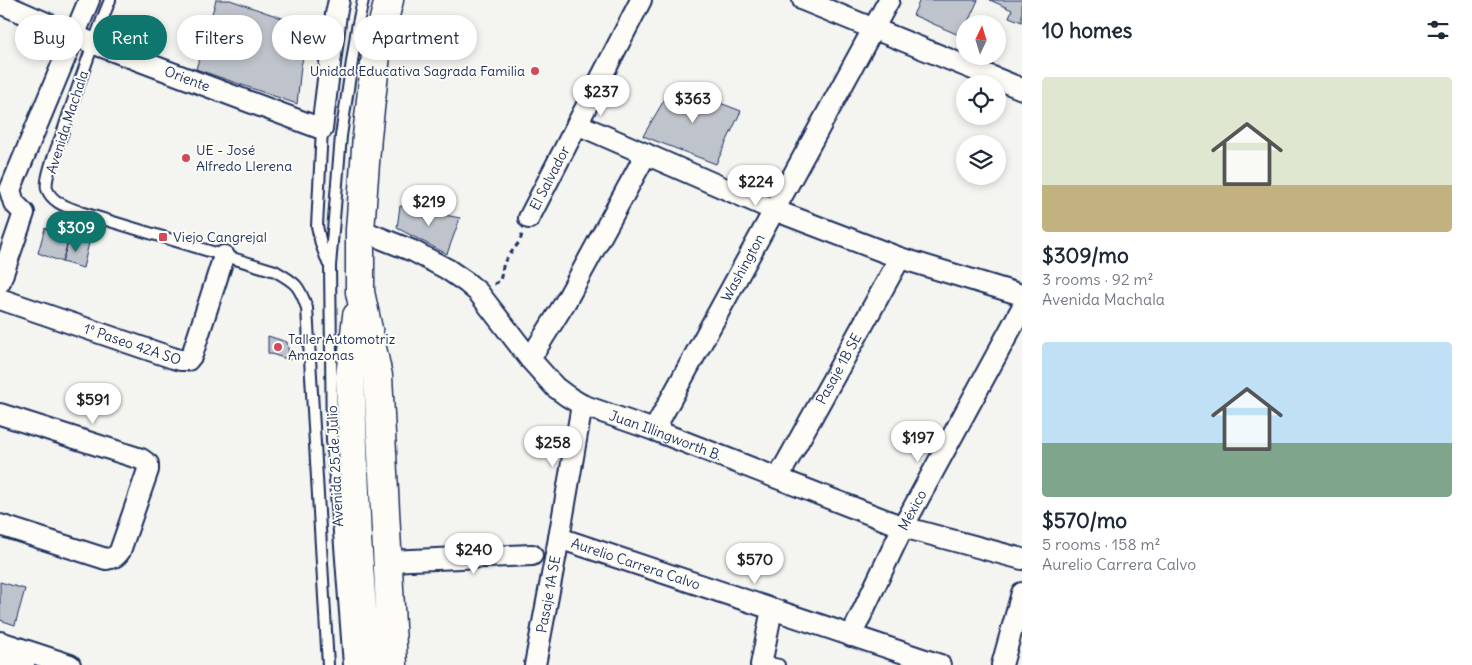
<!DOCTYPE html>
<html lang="en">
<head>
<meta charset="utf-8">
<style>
  :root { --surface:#fff; --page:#f6f6f7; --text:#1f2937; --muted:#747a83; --accent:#0f766e }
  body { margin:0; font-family:Delius,sans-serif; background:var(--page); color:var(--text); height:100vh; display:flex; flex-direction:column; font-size:19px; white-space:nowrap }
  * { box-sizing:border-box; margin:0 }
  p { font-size:16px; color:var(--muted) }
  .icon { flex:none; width:28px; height:28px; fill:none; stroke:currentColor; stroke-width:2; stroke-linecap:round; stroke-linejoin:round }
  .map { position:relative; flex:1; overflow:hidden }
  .panel { display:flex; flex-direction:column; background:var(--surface); width:450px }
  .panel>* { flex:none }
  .top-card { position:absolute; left:15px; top:15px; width:475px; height:45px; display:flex; gap:10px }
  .needle { width:32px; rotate:4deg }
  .tools { position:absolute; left:956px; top:15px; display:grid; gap:10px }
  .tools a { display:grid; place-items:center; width:50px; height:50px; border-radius:50%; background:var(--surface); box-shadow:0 2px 8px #0003; font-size:25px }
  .price { position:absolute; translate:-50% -42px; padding:0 11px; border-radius:18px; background:#fff; color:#222; font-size:16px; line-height:32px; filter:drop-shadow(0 1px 2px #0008) }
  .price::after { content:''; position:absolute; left:50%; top:30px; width:15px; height:11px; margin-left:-8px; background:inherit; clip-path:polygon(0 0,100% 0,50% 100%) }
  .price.on { background:var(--accent); color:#fff }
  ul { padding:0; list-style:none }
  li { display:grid; align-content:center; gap:10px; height:265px; padding:0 20px }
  li span { display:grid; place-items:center; height:155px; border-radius:5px; color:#555 }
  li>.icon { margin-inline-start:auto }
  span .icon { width:90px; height:90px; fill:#fffc; stroke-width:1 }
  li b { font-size:21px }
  h2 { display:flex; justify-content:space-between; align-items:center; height:60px; padding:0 20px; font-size:21px }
  .pill { padding:0 18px; border-radius:22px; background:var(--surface); box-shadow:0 2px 8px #0003; font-size:18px; line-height:45px }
  .pill.on { background:var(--accent); color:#fff }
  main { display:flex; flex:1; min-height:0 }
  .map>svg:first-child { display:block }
</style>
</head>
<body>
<main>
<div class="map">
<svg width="1022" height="665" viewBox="0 0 1022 665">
  <rect width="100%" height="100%" fill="#f4f4f1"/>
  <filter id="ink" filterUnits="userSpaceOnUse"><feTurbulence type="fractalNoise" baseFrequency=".02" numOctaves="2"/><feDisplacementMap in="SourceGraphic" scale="10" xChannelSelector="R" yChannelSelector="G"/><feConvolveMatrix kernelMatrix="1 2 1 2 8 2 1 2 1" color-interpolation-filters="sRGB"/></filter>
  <g filter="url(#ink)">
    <path fill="#bfc3cc" stroke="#1b2f5e" d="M216 0H230L311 28 301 66 297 104 196 69Z
      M920 0H978L967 24H965V28L961 36 913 15Z
      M990 0H1022V22L1009 17 1012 10Z
      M37 33 49 38 45 47 34 43Z
      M673 85 741 111 716 164 643 136Z
      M400 206 460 218 447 254 397 228Z
      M45 228 69 239 62 262 38 253Z
      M69 239 89 243 83 268 62 262Z
      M268 336 287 342 290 360 268 353Z
      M0 582 25 589 15 625 0 620Z"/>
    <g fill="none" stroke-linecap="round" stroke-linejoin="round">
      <defs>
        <path id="service" d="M110 0C92 44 77 89 62 134 58 145 44 178 47 189 52 203 68 207 80 212L275 271C296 283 299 285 307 308L328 665
          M322 129 317 226 321 244 328 263
          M761 661 779 665
          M349 665 332 440 330 266 341 136 357 28 363 0"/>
        <g id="minor">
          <path d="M803 0 1022 89"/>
          <path id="s1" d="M0 3 92 43 322 129 336 14 339 0"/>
          <path d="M577 124 774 210 900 258 1022 295"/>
          <path id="s2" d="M529 218 641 0"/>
          <path id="s3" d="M360 230 413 251 447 269 466 282 478 292 530 359 555 387 567 396 582 405 654 430 903 527 1022 559"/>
          <path d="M0 282 24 213 14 203 10 190 89 0"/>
          <path id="s4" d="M0 299 173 358 180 360H188L192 355 224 256"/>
          <path d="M530 359 566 301 646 154"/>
          <path d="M0 414 141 459 148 464V470L120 551C116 557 113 558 106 559L0 525"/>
          <path id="s5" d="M654 430 889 0"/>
          <path id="s6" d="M778 478 900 258"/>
          <path id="s7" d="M559 538 940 665"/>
          <path d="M387 561 532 555"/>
          <path id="s8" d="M851 636 903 527 1022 308"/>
          <path d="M0 642 70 665"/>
          <path id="s9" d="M535 665 559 538 582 405"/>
          <path d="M761 665 772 609"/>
          <path d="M1002 665 1022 593"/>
        </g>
        <path id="secondary" d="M0 658 20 665"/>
        <path id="primary" d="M389 0 377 46 367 136 360 230V292L378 376 393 665
          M357 316 350 377 357 539 366 665"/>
      </defs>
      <use href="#service" stroke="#1b2f5e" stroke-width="14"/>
      <use href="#minor" stroke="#1b2f5e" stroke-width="24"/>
      <use href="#secondary" stroke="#1b2f5e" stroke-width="31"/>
      <use href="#primary" stroke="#1b2f5e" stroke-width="31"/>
      <path stroke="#1b2f5e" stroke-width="3" stroke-dasharray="5 4" stroke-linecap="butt" d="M494 284 500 281 504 262 520 241 522 234"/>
      <use href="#service" stroke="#fdfcf7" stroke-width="10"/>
      <use href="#minor" stroke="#fdfcf7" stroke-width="20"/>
      <use href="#secondary" stroke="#fdfcf7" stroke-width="28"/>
      <use href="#primary" stroke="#fdfcf7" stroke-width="28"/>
    </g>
  </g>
  <g fill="#d1495b" stroke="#fdfcf7" stroke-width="2">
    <circle cx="535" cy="71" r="5"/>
    <circle cx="186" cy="158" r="5"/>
    <rect x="158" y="232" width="10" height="10" rx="2.5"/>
    <circle cx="278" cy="347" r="5"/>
  </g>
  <g text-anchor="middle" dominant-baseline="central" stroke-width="4" stroke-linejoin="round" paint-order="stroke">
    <g font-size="14" fill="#1b2f5e" stroke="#fdfcf7" text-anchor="start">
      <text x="525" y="71" text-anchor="end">Unidad Educativa Sagrada Familia</text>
      <text x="196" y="150">UE - José<tspan x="196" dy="16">Alfredo Llerena</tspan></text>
      <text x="173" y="237">Viejo Cangrejal</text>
      <text x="288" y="339">Taller Automotriz<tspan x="288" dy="16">Amazonas</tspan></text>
    </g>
    <g font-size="14" fill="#1b2f5e" stroke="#fdfcf7">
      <text stroke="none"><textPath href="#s1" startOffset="202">Oriente</textPath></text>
      <text transform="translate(67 122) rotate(-72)">Avenida Machala</text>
      <text stroke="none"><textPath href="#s2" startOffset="45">El Salvador</textPath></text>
      <text stroke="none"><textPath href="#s5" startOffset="185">Washington</textPath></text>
      <text stroke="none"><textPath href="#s4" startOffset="140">1° Paseo 42A SO</textPath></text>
      <text stroke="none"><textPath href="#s6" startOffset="125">Pasaje 1B SE</textPath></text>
      <text stroke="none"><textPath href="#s3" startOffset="378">Juan Illingworth B.</textPath></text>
      <text transform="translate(335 466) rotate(-93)">Avenida 25 de Julio</text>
      <text stroke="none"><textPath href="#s8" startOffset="140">México</textPath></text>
      <text stroke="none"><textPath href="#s7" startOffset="81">Aurelio Carrera Calvo</textPath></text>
      <text stroke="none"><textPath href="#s9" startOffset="72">Pasaje 1A SE</textPath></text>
    </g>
  </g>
</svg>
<div class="tools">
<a><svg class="needle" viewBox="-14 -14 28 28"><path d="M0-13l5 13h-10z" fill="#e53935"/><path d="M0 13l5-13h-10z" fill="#747a83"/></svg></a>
<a><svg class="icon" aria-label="locate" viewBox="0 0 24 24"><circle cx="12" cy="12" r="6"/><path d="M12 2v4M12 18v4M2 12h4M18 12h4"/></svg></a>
<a><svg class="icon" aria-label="layers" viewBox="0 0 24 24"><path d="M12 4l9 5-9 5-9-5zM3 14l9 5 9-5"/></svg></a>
</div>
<b class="price" style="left:601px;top:117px">$237</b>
<b class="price" style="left:693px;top:124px">$363</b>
<b class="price" style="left:756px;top:207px">$224</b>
<b class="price" style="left:429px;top:227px">$219</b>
<b class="price on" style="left:76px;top:253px">$309</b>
<b class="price" style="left:93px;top:425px">$591</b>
<b class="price" style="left:918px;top:463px">$197</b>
<b class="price" style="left:553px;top:468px">$258</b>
<b class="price" style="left:474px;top:575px">$240</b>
<b class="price" style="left:755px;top:585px">$570</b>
<div class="top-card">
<a class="pill">Buy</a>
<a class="pill on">Rent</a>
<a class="pill">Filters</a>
<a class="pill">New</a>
<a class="pill">Apartment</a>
</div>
</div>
<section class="panel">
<h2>10 homes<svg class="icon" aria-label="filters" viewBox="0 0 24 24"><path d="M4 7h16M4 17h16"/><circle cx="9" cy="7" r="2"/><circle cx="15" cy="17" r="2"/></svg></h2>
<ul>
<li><span style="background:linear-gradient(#dfe7d0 70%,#c2b280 0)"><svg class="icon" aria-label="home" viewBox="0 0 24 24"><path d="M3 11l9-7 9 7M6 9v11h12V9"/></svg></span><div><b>$309/mo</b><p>3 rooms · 92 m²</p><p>Avenida Machala</p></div></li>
<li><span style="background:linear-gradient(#bfe0f5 65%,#7fa58c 0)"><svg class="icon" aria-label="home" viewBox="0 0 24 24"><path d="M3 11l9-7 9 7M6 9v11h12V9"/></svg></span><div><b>$570/mo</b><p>5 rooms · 158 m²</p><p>Aurelio Carrera Calvo</p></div></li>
</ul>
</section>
</main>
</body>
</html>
